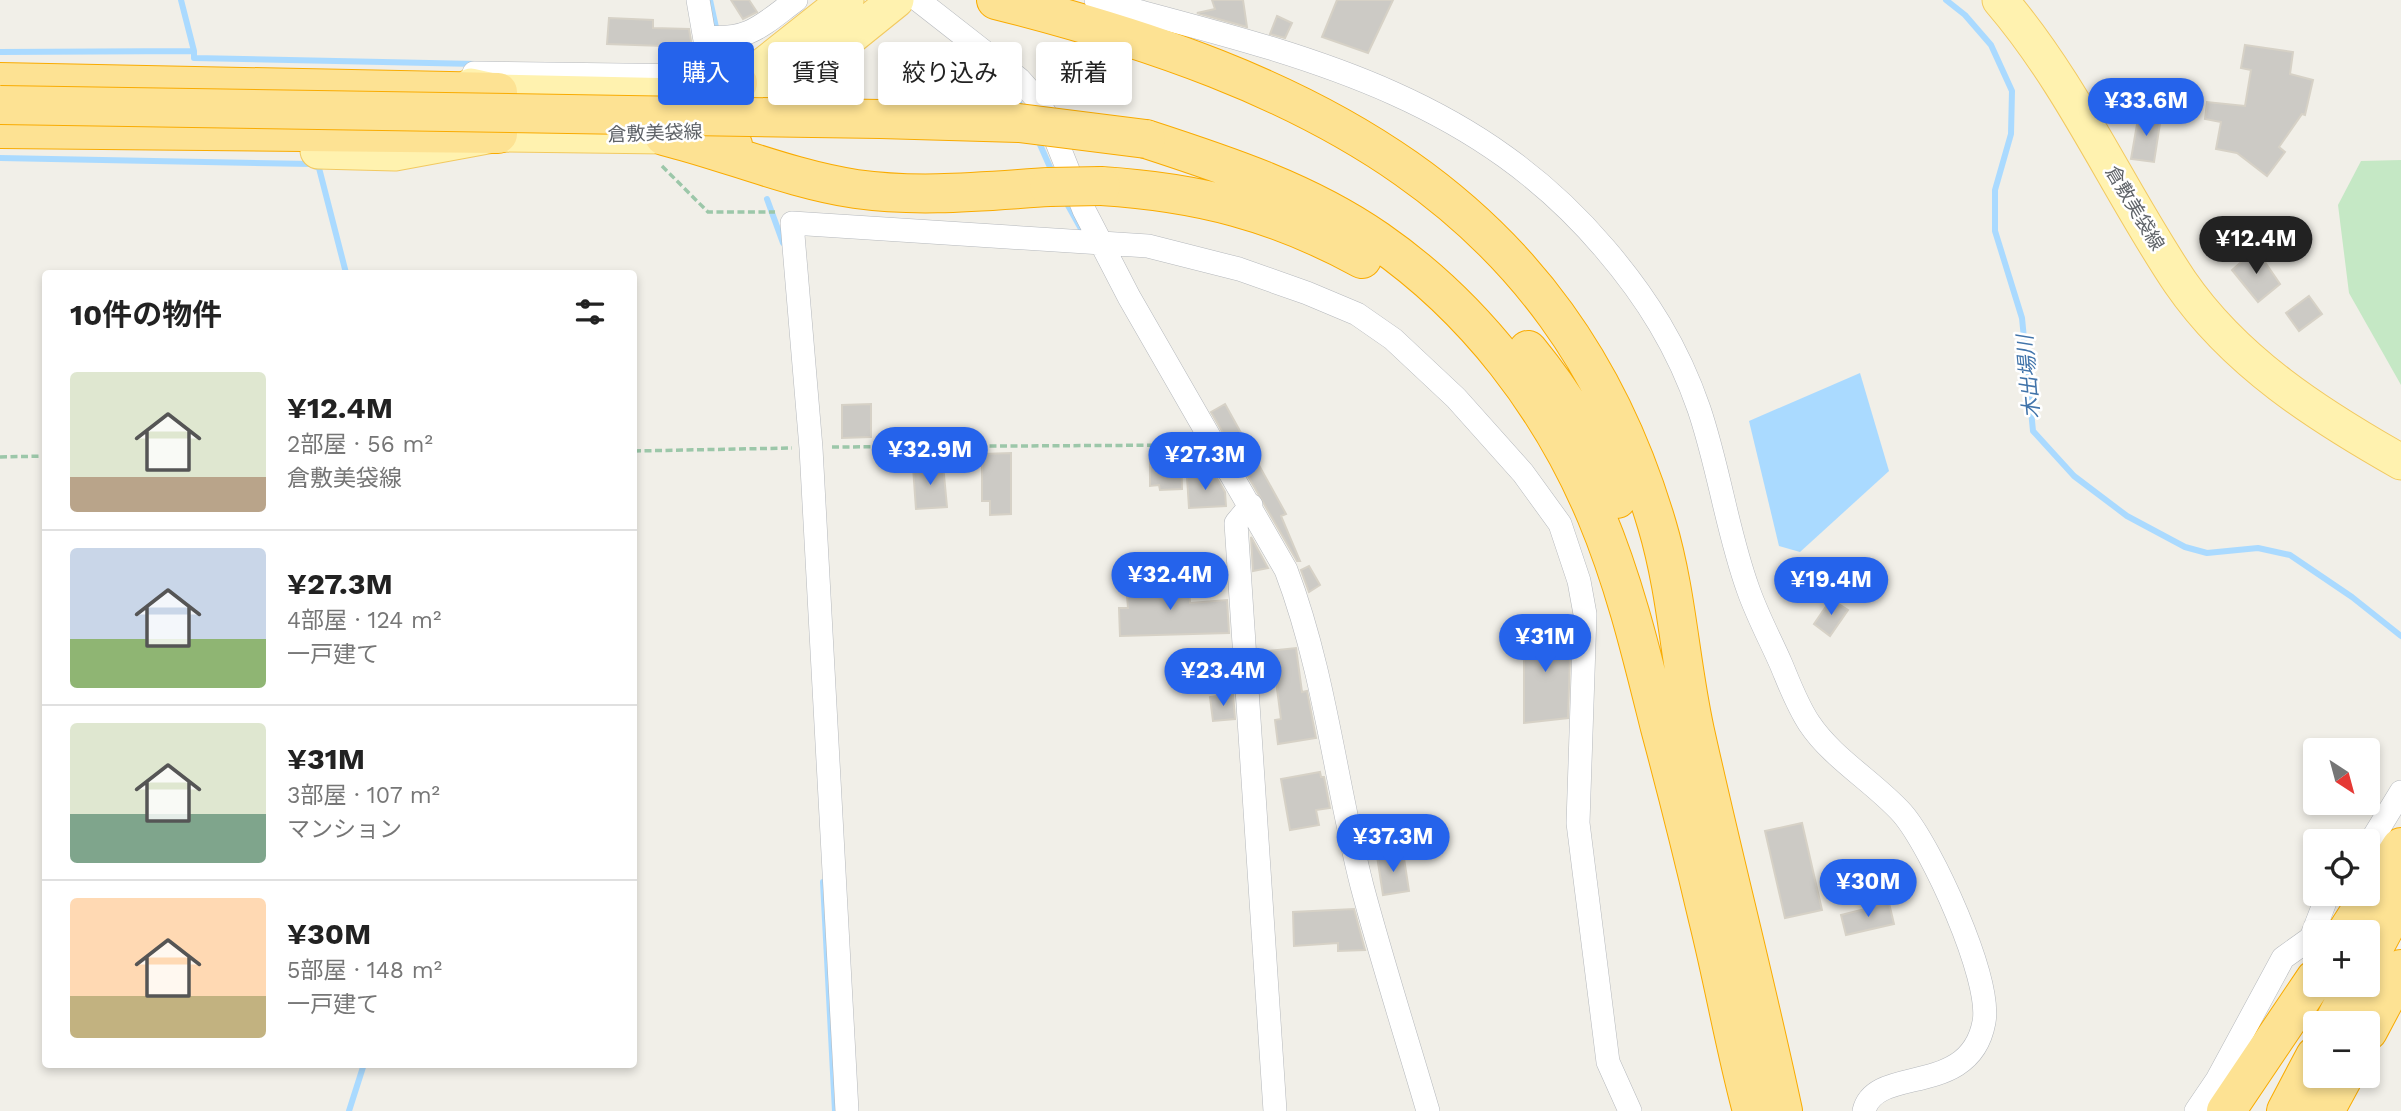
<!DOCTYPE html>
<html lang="ja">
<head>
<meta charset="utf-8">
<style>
  :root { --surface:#fff; --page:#f6f6f6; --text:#222; --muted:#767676; --line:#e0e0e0; --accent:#2563eb }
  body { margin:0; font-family:"Work Sans","Noto Sans JP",sans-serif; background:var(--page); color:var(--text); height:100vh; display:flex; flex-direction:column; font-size:26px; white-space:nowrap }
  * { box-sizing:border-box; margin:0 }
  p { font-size:23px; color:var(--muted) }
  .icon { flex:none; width:38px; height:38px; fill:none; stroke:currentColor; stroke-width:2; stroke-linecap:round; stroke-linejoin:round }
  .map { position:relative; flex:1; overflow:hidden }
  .panel { position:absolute; left:42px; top:270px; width:595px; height:798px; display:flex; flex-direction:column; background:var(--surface); border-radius:7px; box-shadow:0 4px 10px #0003 }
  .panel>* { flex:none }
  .banner { position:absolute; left:658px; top:42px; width:665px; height:63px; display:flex; gap:14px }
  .needle { width:46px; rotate:144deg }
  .buttons { position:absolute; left:2303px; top:738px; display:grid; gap:14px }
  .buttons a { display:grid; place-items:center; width:77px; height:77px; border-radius:7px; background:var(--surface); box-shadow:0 4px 10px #0003; font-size:35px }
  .price { position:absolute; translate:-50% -60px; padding:0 16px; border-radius:24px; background:var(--accent); color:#fff; font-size:23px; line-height:46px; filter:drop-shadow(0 2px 4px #0008) }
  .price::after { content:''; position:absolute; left:50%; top:42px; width:21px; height:16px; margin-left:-10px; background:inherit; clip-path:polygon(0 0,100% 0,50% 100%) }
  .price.active { background:#222; color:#fff }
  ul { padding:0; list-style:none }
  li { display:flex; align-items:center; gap:21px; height:175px; padding:0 28px }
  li+li { border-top:2px solid var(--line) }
  li span { display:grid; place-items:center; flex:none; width:196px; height:140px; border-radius:7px; color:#555 }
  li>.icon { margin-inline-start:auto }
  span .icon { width:84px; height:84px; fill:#fffc; stroke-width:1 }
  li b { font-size:30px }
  h2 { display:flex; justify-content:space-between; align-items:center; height:84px; padding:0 28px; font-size:30px }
  .tag { padding:0 24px; border-radius:7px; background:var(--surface); box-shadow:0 4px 10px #0003; font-size:24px; line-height:63px }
  .tag.active { background:var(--accent); color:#fff }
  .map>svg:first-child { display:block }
</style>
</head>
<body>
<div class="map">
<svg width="2401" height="1111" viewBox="0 0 2401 1111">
  <rect width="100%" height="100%" fill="#f1efe8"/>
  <path fill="#c5e8c5" d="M2401 160V385L2349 293 2338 205 2361 161Z"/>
  <path fill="#aadaff" d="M1860 373 1889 471 1800 552 1779 546 1749 421Z"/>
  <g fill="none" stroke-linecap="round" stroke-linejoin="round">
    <path stroke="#aadaff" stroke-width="6" d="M181 0 194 51
      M710 0 717 32
      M1946 0 1965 15 1991 45 2012 91 2011 134 1995 190V231L2022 318 2033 431 2074 476 2127 516 2185 547 2207 553 2258 548 2290 555 2352 597 2401 636
      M719 43 725 70
      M955 43 1012 89 1023 111
      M0 52 194 51V58L476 64
      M1038 140 1053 174
      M0 158 311 164 319 168 346 273
      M767 199 783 243
      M1065 200 1085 236
      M823 882 835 1111
      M349 1111 364 1064"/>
  </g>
  <path fill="#cccac5" stroke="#d6d1c6" stroke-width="2" d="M731 0H749L757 12 743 19Z
    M1212 0H1243L1247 27 1197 13 1215 9Z
    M1337 0H1393L1368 53 1322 37Z
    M1277 16 1292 23 1285 38 1270 34Z
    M609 18 653 20V28L689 29 692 47 607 44Z
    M2245 45 2293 52 2290 74 2313 80 2305 115 2302 114 2279 147 2285 152 2267 176 2237 153 2216 149 2221 122 2205 119 2207 102 2245 106 2251 70 2241 68Z
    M2139 113 2161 117 2154 162 2131 159Z
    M2256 249 2280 284 2258 302 2232 270Z
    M2309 296 2322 314 2299 331 2286 313Z
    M871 404V437L842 438V405Z
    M1225 404 1286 514 1281 516 1300 561H1297L1211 412Z
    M1181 449 1182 489 1160 490 1159 485 1150 486V450Z
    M1011 453V514L990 515V501H982V454Z
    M943 464 947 507 916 509 913 467Z
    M1215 475 1225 492 1226 506 1189 508 1187 477Z
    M1251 537 1268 568 1253 571Z
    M1309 566 1320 585 1309 592 1301 570Z
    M1189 581 1190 603 1227 600 1229 633 1120 636 1119 608H1128L1126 584Z
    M1831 599 1848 610 1830 636 1814 624Z
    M1533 620H1557L1556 657H1570L1568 718 1524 723V624H1533Z
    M1296 648 1302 692 1307 691 1316 738 1278 744 1275 720 1281 719 1276 681 1261 683 1259 652Z
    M1233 694 1235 719 1213 721 1210 697Z
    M1320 772 1321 777H1324L1330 808 1316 810 1319 825 1290 830 1281 779Z
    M1802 823 1822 910 1785 918 1765 831Z
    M1403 852 1409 891 1383 895 1377 856Z
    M1889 903 1894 924 1846 935 1841 915Z
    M1354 909 1365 950 1338 951V943L1294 946 1293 912Z"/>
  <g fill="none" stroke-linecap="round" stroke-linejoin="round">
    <defs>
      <path id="minor" d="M918 0 1019 79 1035 97 1046 115 1084 210 1129 297 1286 570C1325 673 1335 780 1362 886 1382 961 1406 1036 1428 1111
        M1096 0C1288 52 1470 89 1605 249 1647 298 1678 348 1699 409 1719 468 1727 531 1748 589 1757 615 1770 639 1781 664 1789 683 1797 705 1809 723 1832 758 1874 782 1902 813 1931 846 1992 979 1984 1022 1970 1099 1875 1064 1864 1111
        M705 37C750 41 762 25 796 0
        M474 73 700 76 710 69 698 0
        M1251 505 1236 523 1275 1111
        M2368 846 2401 792
        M847 1111 811 448 792 223 1148 246 1239 269 1307 293 1357 314 1393 339 1456 398 1523 473 1560 524 1579 581 1585 614 1578 823 1608 1062 1630 1111
        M2196 1111 2217 1080 2283 958 2311 938 2328 894"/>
      <path id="primary" d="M2000 0C2073 85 2118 190 2180 282 2235 362 2318 415 2401 462
        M471 86 498 92 682 96 719 90 754 73 846 0
        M318 151 395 153 498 134 664 136 709 132 740 121 772 100 896 0"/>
      <path id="motorway" d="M996 0C1305 78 1560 196 1657 525 1677 592 1680 663 1695 731 1723 858 1756 984 1783 1111
        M0 82 498 92
        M0 129 498 134
        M664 136C728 152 790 179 856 189 920 198 985 191 1049 187
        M1146 139C1226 165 1308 192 1377 240 1475 308 1550 406 1596 515 1625 584 1642 656 1660 728 1677 791 1693 855 1708 919 1724 983 1735 1048 1752 1111
        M733 145C716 124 725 103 738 83
        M1101 186C1198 192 1276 212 1362 259
        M1528 350C1565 395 1595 445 1617 499
        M2346 933 2401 847
        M2368 959 2401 897
        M2333 1024 2353 985
        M2368 1031 2401 969
        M2226 1111 2315 979
        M2286 1111 2315 1056
        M2325 1111 2344 1076"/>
    </defs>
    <use href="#minor" stroke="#b5b8bc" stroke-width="24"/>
    <use href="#primary" stroke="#f2c960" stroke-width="37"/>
    <use href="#motorway" stroke="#f9ab00" stroke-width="40"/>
    <path stroke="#9cc7a9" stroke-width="3.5" stroke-dasharray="7 3.5" stroke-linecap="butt" d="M662 166 708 212H775
      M832 447 1191 445
      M634 451 792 448
      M0 457 46 456"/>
    <use href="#minor" stroke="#fff" stroke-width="23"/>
    <use href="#primary" stroke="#fff2af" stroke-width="35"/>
    <use href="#motorway" stroke="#fde293" stroke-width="38"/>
    <defs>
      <path id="motorway-bridge" d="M0 105 880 119 1019 123 1146 139
        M1049 187 1101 186"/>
    </defs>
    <use href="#motorway-bridge" stroke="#f9ab00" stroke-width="40" stroke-linecap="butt"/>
    <use href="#motorway-bridge" stroke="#fde293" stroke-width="38"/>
  </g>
  <g text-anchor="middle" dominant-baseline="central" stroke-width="5" stroke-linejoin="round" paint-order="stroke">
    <g font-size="19" fill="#5f6368" stroke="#fff">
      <text transform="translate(655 133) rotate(-2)">倉敷美袋線</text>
      <text transform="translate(2135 208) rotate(59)">倉敷美袋線</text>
    </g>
    <g font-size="21" font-style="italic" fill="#4174aa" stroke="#fff">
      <text transform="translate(2028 377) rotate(-95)">木出場川</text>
    </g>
  </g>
</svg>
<div class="buttons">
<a><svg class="needle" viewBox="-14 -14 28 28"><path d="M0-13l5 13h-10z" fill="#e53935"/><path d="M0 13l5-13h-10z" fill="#767676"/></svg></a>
<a><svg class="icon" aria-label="locate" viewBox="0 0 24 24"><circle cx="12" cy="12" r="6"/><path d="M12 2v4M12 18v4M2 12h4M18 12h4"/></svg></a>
<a>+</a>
<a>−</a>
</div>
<b class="price" style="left:2146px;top:138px">¥33.6M</b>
<b class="price active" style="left:2256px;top:276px">¥12.4M</b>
<b class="price" style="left:930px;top:487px">¥32.9M</b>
<b class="price" style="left:1205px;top:492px">¥27.3M</b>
<b class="price" style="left:1170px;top:612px">¥32.4M</b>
<b class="price" style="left:1831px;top:617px">¥19.4M</b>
<b class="price" style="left:1545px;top:674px">¥31M</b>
<b class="price" style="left:1223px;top:708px">¥23.4M</b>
<b class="price" style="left:1393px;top:874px">¥37.3M</b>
<b class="price" style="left:1868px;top:919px">¥30M</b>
<div class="banner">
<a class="tag active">購入</a>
<a class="tag">賃貸</a>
<a class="tag">絞り込み</a>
<a class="tag">新着</a>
</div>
<section class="panel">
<h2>10件の物件<svg class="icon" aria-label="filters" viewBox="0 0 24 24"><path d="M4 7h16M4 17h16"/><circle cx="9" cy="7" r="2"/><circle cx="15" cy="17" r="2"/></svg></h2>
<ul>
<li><span style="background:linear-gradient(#dfe7d0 75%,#b9a48a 0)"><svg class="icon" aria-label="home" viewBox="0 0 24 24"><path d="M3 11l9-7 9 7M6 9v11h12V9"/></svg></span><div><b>¥12.4M</b><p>2部屋 · 56 m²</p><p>倉敷美袋線</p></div></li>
<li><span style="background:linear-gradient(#c9d6e8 65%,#8fb573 0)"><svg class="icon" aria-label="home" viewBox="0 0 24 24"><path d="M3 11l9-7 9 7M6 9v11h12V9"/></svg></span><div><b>¥27.3M</b><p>4部屋 · 124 m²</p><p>一戸建て</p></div></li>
<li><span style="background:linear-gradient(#dfe7d0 65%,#7fa58c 0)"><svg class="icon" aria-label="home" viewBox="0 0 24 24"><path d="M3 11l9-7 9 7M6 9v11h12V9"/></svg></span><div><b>¥31M</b><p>3部屋 · 107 m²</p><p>マンション</p></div></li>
<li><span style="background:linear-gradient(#ffd9b3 70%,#c2b280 0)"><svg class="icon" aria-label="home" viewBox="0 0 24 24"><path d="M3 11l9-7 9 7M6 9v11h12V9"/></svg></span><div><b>¥30M</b><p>5部屋 · 148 m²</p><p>一戸建て</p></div></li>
</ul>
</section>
</div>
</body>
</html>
